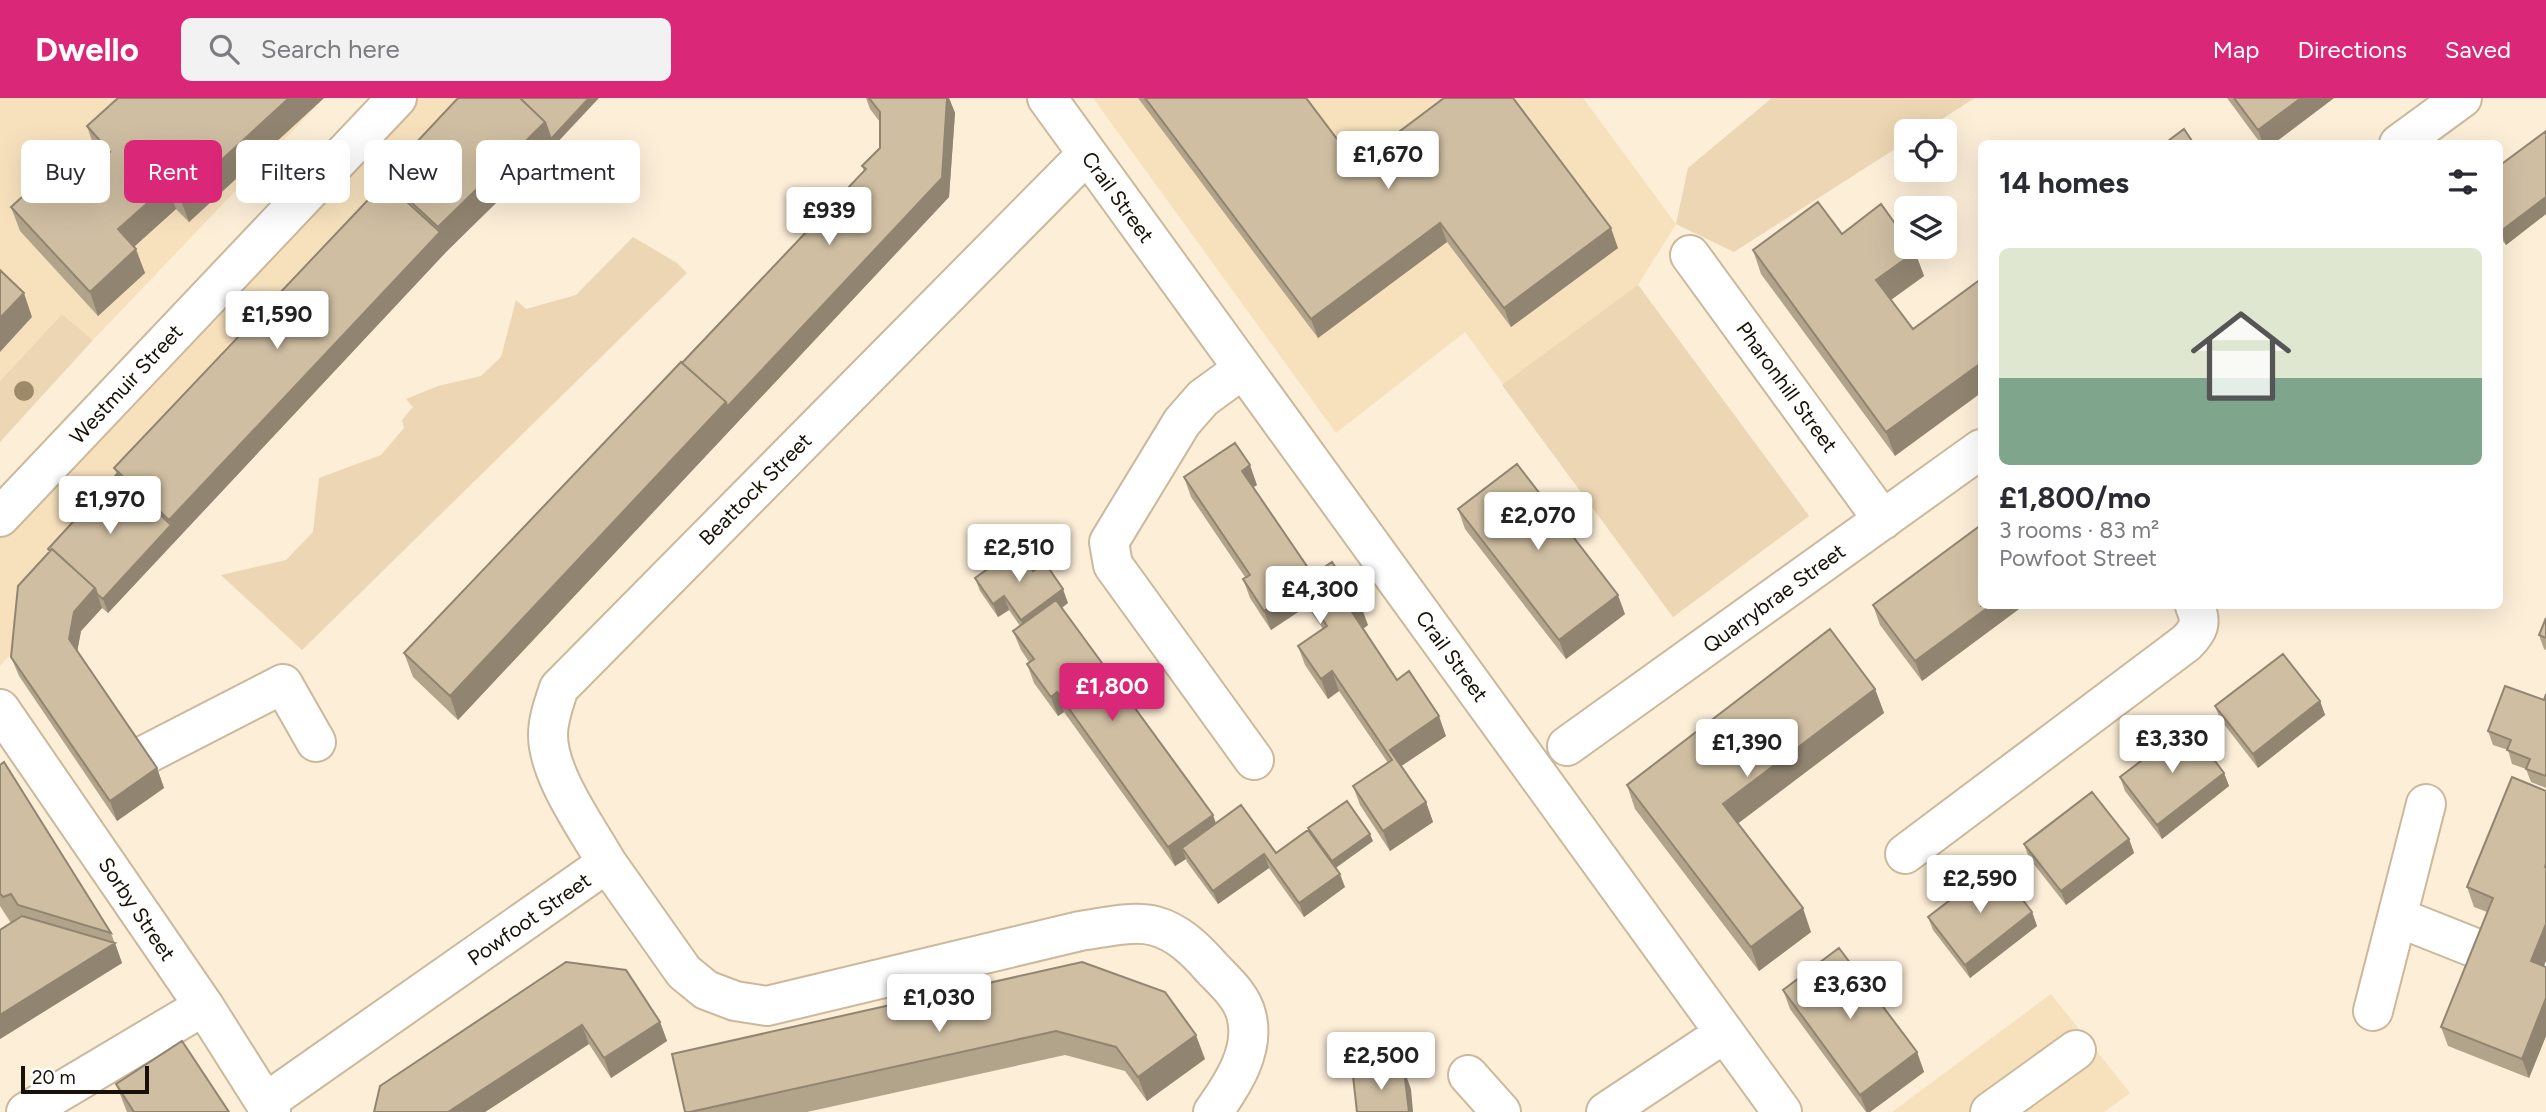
<!DOCTYPE html>
<html lang="en">
<head>
<meta charset="utf-8">
<style>
  :root { --surface:#fff; --page:#f2f2f3; --text:#2b2b33; --muted:#7c7c81; --accent:#db2777 }
  body { margin:0; font-family:Figtree,sans-serif; background:var(--page); color:var(--text); height:100vh; display:flex; flex-direction:column; font-size:26px; white-space:nowrap }
  * { box-sizing:border-box; margin:0 }
  p { font-size:23px; color:var(--muted) }
  .icon { flex:none; width:38px; height:38px; fill:none; stroke:currentColor; stroke-width:2; stroke-linecap:round; stroke-linejoin:round }
  .map { position:relative; flex:1; overflow:hidden }
  .sheet { position:absolute; left:1978px; top:42px; width:525px; height:469px; display:flex; flex-direction:column; background:var(--surface); border-radius:10px; box-shadow:0 7px 28px #0002 }
  .sheet>* { flex:none }
  .hud { position:absolute; left:21px; top:42px; width:665px; height:63px; display:flex; gap:14px }
  .buttons { position:absolute; left:1894px; top:21px; display:grid; gap:14px }
  .buttons a { display:grid; place-items:center; width:63px; height:63px; border-radius:10px; background:var(--surface); box-shadow:0 7px 28px #0002; font-size:35px }
  .scale { position:absolute; left:21px; bottom:18px; width:128px; box-sizing:border-box; padding-left:7px; border:4px solid #171107; border-top:0; font-size:19px; line-height:24px; white-space:nowrap; color:#171107; -webkit-text-stroke:5px #fff; paint-order:stroke }
  .price { position:absolute; translate:-50% -60px; padding:0 16px; border-radius:7px; background:#fff; color:#222; font-size:23px; line-height:46px; filter:drop-shadow(0 2px 4px #0008) }
  .price::after { content:''; position:absolute; left:50%; top:42px; width:21px; height:16px; margin-left:-10px; background:inherit; clip-path:polygon(0 0,100% 0,50% 100%) }
  .price.on { background:var(--accent); color:#fff }
  ul { padding:0; list-style:none }
  li { display:grid; align-content:center; gap:14px; height:371px; padding:0 21px }
  li span { display:grid; place-items:center; height:217px; border-radius:10px; color:#555 }
  li>.icon { margin-inline-start:auto }
  span .icon { width:126px; height:126px; fill:#fffc; stroke-width:1 }
  li b { font-size:30px }
  h2 { display:flex; justify-content:space-between; align-items:center; height:84px; padding:0 21px; font-size:30px }
  .tag { padding:0 24px; border-radius:10px; background:var(--surface); box-shadow:0 7px 28px #0002; font-size:24px; line-height:63px }
  .tag.on { background:var(--accent); color:#fff }
  header { display:flex; align-items:center; gap:42px; box-sizing:border-box; height:98px; padding:0 35px; background:var(--accent); color:#fff }
  header strong { font-size:33px }
  nav { display:flex; gap:38px; margin-inline-start:auto; font-size:24px }
  .search { width:490px; height:63px; background:var(--page); display:flex; align-items:center; gap:18px; box-sizing:border-box; padding:0 24px; border-radius:10px; color:var(--muted); font-size:26px }
  .map>svg:first-child { display:block }
</style>
</head>
<body>
<header>
<strong>Dwello</strong>
<div class="search"><svg class="icon" aria-label="search" viewBox="0 0 24 24"><circle cx="10" cy="10" r="6"/><path d="M15 15l6 6"/></svg>Search here</div>
<nav><a>Map</a><a>Directions</a><a>Saved</a></nav>
</header>
<div class="map">
<svg width="2546" height="1014" viewBox="0 0 2546 1014">
  <rect width="100%" height="100%" fill="#fceed7"/>
  <path fill="#f7e1bd" d="M0 0H324L93 242 62 216 0 283Z
    M384 0H521L0 568V436Z
    M1093 0H1583L1676 126 1638 187 1809 418 1673 519 1465 234 1336 335Z
    M2051 896 2130 995 2104 1014H1892Z"/>
  <path fill="#ecd6b3" d="M1772 0H1975L1923 33H1906V44L1734 154 1676 126 1688 70Z
    M633 139 677 165 687 175 302 552 221 477 286 462 313 434 319 380 381 357 404 330 402 322 413 309 406 301 438 288 481 278 501 259 516 202 526 211 576 197Z
    M1638 187 1809 418 1673 519 1502 287Z
    M62 216 93 242 0 344V283Z"/>
  <g fill="none" stroke-linecap="round" stroke-linejoin="round">
    <defs>
      <path id="minor" d="M1047 0 1782 1014
        M2399 46 2462 0
        M1690 157 1883 422
        M1243 271 1203 300 1182 324 1109 444 1113 467 1254 662
        M0 419 397 0
        M0 611 204 908 271 1014
        M1567 648 1981 351
        M143 658 283 586 316 644
        M1905 756 2186 545C2199 532 2202 525 2195 508
        M607 765C587 730 548 677 548 637 548 621 554 605 559 590L1087 56
        M2397 819 2546 878
        M2373 913 2426 706
        M1468 977 1501 1014
        M265 1005 607 765 684 874 706 892 735 903 767 908 1080 833C1103 830 1132 822 1155 828 1178 834 1196 852 1211 869 1223 882 1241 897 1246 916 1256 951 1233 986 1213 1014
        M26 1014 204 908
        M1606 1014 1725 935
        M1990 1014 2076 952"/>
    </defs>
    <use href="#minor" stroke="#cab99c" stroke-width="42"/>
    <use href="#minor" stroke="#fff" stroke-width="38"/>
  </g>
  <circle fill="#9d8a68" cx="24" cy="293" r="10"/>
  <path fill="#b2a38b" d="M324 0 189 124 176 111 134 149 145 175 98 218 20 133 11 109 72 89 103 61 95 52 87 28Z
    M866 0H949L955 15 949 99 458 622 413 579 404 555 864 73 862 68 880 50V24L870 11Z
    M1138 0H1307L1356 66 1618 150 1511 229 1447 144 1318 240Z
    M2227 0H2334L2273 46H2261Z
    M2546 33V116L2506 147 2499 138V68Z
    M554 48 447 153 108 515 102 510 81 533 77 553 157 670 164 690 117 723 19 578 11 559 49 454 48 451 117 376 114 370 385 84 384 79Z
    M1842 136 1915 154 1924 178 1891 202 1913 231 1895 358 1761 176 1753 152Z
    M1184 379 1257 387 1253 389 1313 477 1368 527 1363 531 1397 582 1446 638 1401 668 1426 704 1433 724 1390 753 1360 707 1353 688 1388 665 1339 593 1328 601 1305 567 1298 548 1323 531 1307 508 1271 532 1250 500 1243 481 1245 479 1191 399Z
    M1458 411 1625 516 1566 561 1465 431Z
    M1033 473 1068 505 1062 510 1216 726 1276 755 1310 734 1308 730 1373 743 1336 770 1345 789 1304 819 1269 770 1218 806 1187 764 1186 761 1175 768 1064 614 1058 618 1034 585 1027 566 1029 564 1021 552 1013 533 1020 528 1009 512 998 519 980 493 975 480Z
    M1873 507 1981 508H2023L1922 583 1880 527Z
    M2546 520V552L2544 551 2539 537Z
    M1875 591 1884 615 1738 725 1811 834 1759 873 1635 711 1627 687Z
    M2546 596V690L2531 684 2526 671 2512 666 2508 652 2493 647 2488 633 2544 602Z
    M2320 603 2325 617 2258 670 2220 621 2215 608Z
    M0 667 111 835 122 865 0 941V832L11 825 0 808Z
    M2224 675 2229 688 2162 741 2125 693 2120 679Z
    M2512 679 2544 868 2546 869V938L2529 980 2448 948 2441 929 2487 814 2474 809 2467 789Z
    M2129 741 2134 755 2066 807 2029 760 2024 746Z
    M2032 814 2037 828 1970 880 1933 832 1928 819Z
    M566 864 660 924 667 943 611 980 589 946 485 1014H374Z
    M1082 864 1205 961 1147 1003 1125 973 1065 957 807 1014H685Z
    M1783 892 1917 954 1924 974 1870 1014H1866L1790 911Z
    M116 986 229 1014H127Z"/>
  <path fill="#918571" d="M289 0H324L189 124 180 100Z
    M589 0H599L554 48 447 153 438 129 545 24Z
    M947 0H949L955 15 949 99 458 622 450 598Z
    M2301 0H2334L2273 46H2263L2258 32Z
    M168 87 176 111 127 155 118 131Z
    M2546 99V116L2506 147 2501 133Z
    M1440 125 1447 144 1318 240 1311 221Z
    M1611 130 1618 150 1511 229 1504 210Z
    M440 134 447 153 108 515 103 501 171 427 169 422Z
    M136 151 145 175 98 218 90 194Z
    M1915 154 1924 178 1885 206 1876 182Z
    M24 195 32 219 0 254V220Z
    M1981 265V295L1895 358 1886 334Z
    M1250 367 1257 387 1249 392 1242 373Z
    M1300 489 1307 508 1271 532 1264 513Z
    M95 490 102 510 81 533 76 560 69 541 74 514Z
    M1063 491 1068 505 1026 535 1021 522Z
    M1618 497 1625 516 1566 561 1559 542Z
    M1004 498 1009 512 998 519 993 506Z
    M1361 508 1368 527 1359 534 1352 514Z
    M1990 508H2023L1922 583 1915 563Z
    M1332 573 1339 593 1328 601 1321 581Z
    M1875 591 1884 615 1732 730 1723 706Z
    M1057 594 1064 614 1058 618 1051 599Z
    M2320 603 2325 617 2258 670 2253 656Z
    M1439 618 1446 638 1397 671 1390 652Z
    M157 670 164 690 117 723 110 703Z
    M2224 675 2229 688 2162 741 2157 727Z
    M1426 704 1433 724 1390 753 1383 733Z
    M1213 717 1220 736 1182 750 1186 761 1175 768 1168 749Z
    M1370 736 1373 743 1335 770 1332 763Z
    M2129 741 2134 755 2066 807 2061 793Z
    M1264 756 1269 770 1218 806 1213 793Z
    M1340 776 1345 789 1304 819 1299 805Z
    M1803 810 1811 834 1759 873 1751 849Z
    M2032 814 2037 828 1970 880 1965 867Z
    M2546 826V863L2538 883 2531 863Z
    M115 845 122 865 0 941V917Z
    M2546 900V938L2529 980 2522 961Z
    M660 924 667 943 611 980 604 960Z
    M582 927 589 946 485 1014H448Z
    M1196 937 1205 961 1147 1003 1138 979Z
    M1917 954 1924 974 1870 1014H1867L1860 997Z
    M1404 972 1411 991 1413 1014H1409Z"/>
  <path fill="#cfbea2" stroke="#918571" stroke-width="2" d="M118 0H289L180 100 168 87 118 131 136 151 90 194 11 109 54 70 72 89 110 54 87 28Z
    M458 0H520L545 24 438 129 384 79Z
    M520 0H589L551 41 545 24Z
    M869 0H947L942 80 727 309 726 304 682 265 866 71 862 68 880 50V14Z
    M1145 0H1306L1356 66 1444 0H1513L1611 130 1504 210 1440 125 1311 221Z
    M2234 0H2301L2258 32Z
    M2184 31 2194 46H2164Z
    M2546 33V99L2501 133 2499 131V68Z
    M385 84 440 134 169 422 114 370Z
    M1818 104 1842 136 1881 106 1906 141V149H1912L1915 154 1876 182 1913 231 1981 181V265L1886 334 1753 152Z
    M0 172 24 195 0 220Z
    M681 264 726 304 450 598 404 555Z
    M1235 345 1250 367 1242 373 1313 477 1332 464 1361 508 1352 514 1397 582 1409 573 1439 618 1390 652 1426 704 1383 733 1353 688 1392 662 1332 573 1321 581 1298 548 1327 528 1300 489 1264 513 1243 481 1250 477 1184 379Z
    M1517 366 1618 497 1559 542 1458 411Z
    M117 376 171 427 103 501 97 496 95 490 52 451 50 453 48 451Z
    M1981 427V508H1990L1915 563 1873 507Z
    M1017 450 1033 473 1045 465 1063 491 1021 522 1004 498 993 506 975 480Z
    M52 451 95 490 74 514 69 541 157 670 110 703 11 559 18 488Z
    M1056 502 1213 717 1168 749 1057 594 1051 599 1027 566 1034 561 1013 533Z
    M2546 520V540L2539 537Z
    M1830 531 1875 591 1723 706 1803 810 1751 849 1627 687Z
    M2283 556 2320 603 2253 656 2215 608Z
    M2505 588 2544 602 2546 596V678L2526 671 2530 661 2507 652 2511 642 2488 633Z
    M2188 627 2224 675 2157 727 2120 679Z
    M4 664 111 835 18 807 11 796 3 799 0 795V667Z
    M2512 679 2546 693V765L2545 769H2546V826L2531 863 2546 869V900L2522 961 2441 929 2493 800 2467 789Z
    M2092 694 2129 741 2061 793 2024 746Z
    M1347 703 1370 736 1332 763 1308 730Z
    M1241 707 1276 755 1308 732 1340 776 1299 805 1264 756 1213 793 1182 750Z
    M1996 767 2032 814 1965 867 1928 819Z
    M22 818 115 845 0 917V832Z
    M1839 850 1917 954 1860 997 1783 892Z
    M566 864 626 872 660 924 604 960 582 927 448 1014H374L380 988Z
    M1082 864 1165 894 1196 937 1138 979 1116 949 1056 933 690 1014H685L672 956Z
    M182 943 229 1014H134L116 986Z
    M1404 972 1409 1014H1357L1353 978Z"/>
  <g text-anchor="middle" dominant-baseline="central" stroke-width="6" stroke-linejoin="round" paint-order="stroke">
    <g font-size="21" fill="#171107" stroke="#fff">
      <text transform="translate(1118 99) rotate(54)">Crail Street</text>
      <text transform="translate(126 286) rotate(-47)">Westmuir Street</text>
      <text transform="translate(1787 289) rotate(54)">Pharonhill Street</text>
      <text transform="translate(755 391) rotate(-45)">Beattock Street</text>
      <text transform="translate(1774 500) rotate(-36)">Quarrybrae Street</text>
      <text transform="translate(1452 558) rotate(54)">Crail Street</text>
      <text transform="translate(137 811) rotate(56)">Sorby Street</text>
      <text transform="translate(529 821) rotate(-35)">Powfoot Street</text>
    </g>
  </g>
</svg>
<div class="buttons">
<a><svg class="icon" aria-label="locate" viewBox="0 0 24 24"><circle cx="12" cy="12" r="6"/><path d="M12 2v4M12 18v4M2 12h4M18 12h4"/></svg></a>
<a><svg class="icon" aria-label="layers" viewBox="0 0 24 24"><path d="M12 4l9 5-9 5-9-5zM3 14l9 5 9-5"/></svg></a>
</div>
<div class="scale">20 m</div>
<b class="price" style="left:1388px;top:93px">£1,670</b>
<b class="price" style="left:829px;top:149px">£939</b>
<b class="price" style="left:277px;top:253px">£1,590</b>
<b class="price" style="left:110px;top:438px">£1,970</b>
<b class="price" style="left:1538px;top:454px">£2,070</b>
<b class="price" style="left:1019px;top:486px">£2,510</b>
<b class="price" style="left:1320px;top:528px">£4,300</b>
<b class="price on" style="left:1112px;top:625px">£1,800</b>
<b class="price" style="left:2172px;top:677px">£3,330</b>
<b class="price" style="left:1747px;top:681px">£1,390</b>
<b class="price" style="left:1980px;top:817px">£2,590</b>
<b class="price" style="left:1850px;top:923px">£3,630</b>
<b class="price" style="left:939px;top:936px">£1,030</b>
<b class="price" style="left:1381px;top:994px">£2,500</b>
<div class="hud">
<a class="tag">Buy</a>
<a class="tag on">Rent</a>
<a class="tag">Filters</a>
<a class="tag">New</a>
<a class="tag">Apartment</a>
</div>
<section class="sheet">
<h2>14 homes<svg class="icon" aria-label="filters" viewBox="0 0 24 24"><path d="M4 7h16M4 17h16"/><circle cx="9" cy="7" r="2"/><circle cx="15" cy="17" r="2"/></svg></h2>
<ul>
<li><span style="background:linear-gradient(#dfe7d0 60%,#7fa58c 0)"><svg class="icon" aria-label="home" viewBox="0 0 24 24"><path d="M3 11l9-7 9 7M6 9v11h12V9"/></svg></span><div><b>£1,800/mo</b><p>3 rooms · 83 m²</p><p>Powfoot Street</p></div></li>
</ul>
</section>
</div>
</body>
</html>
